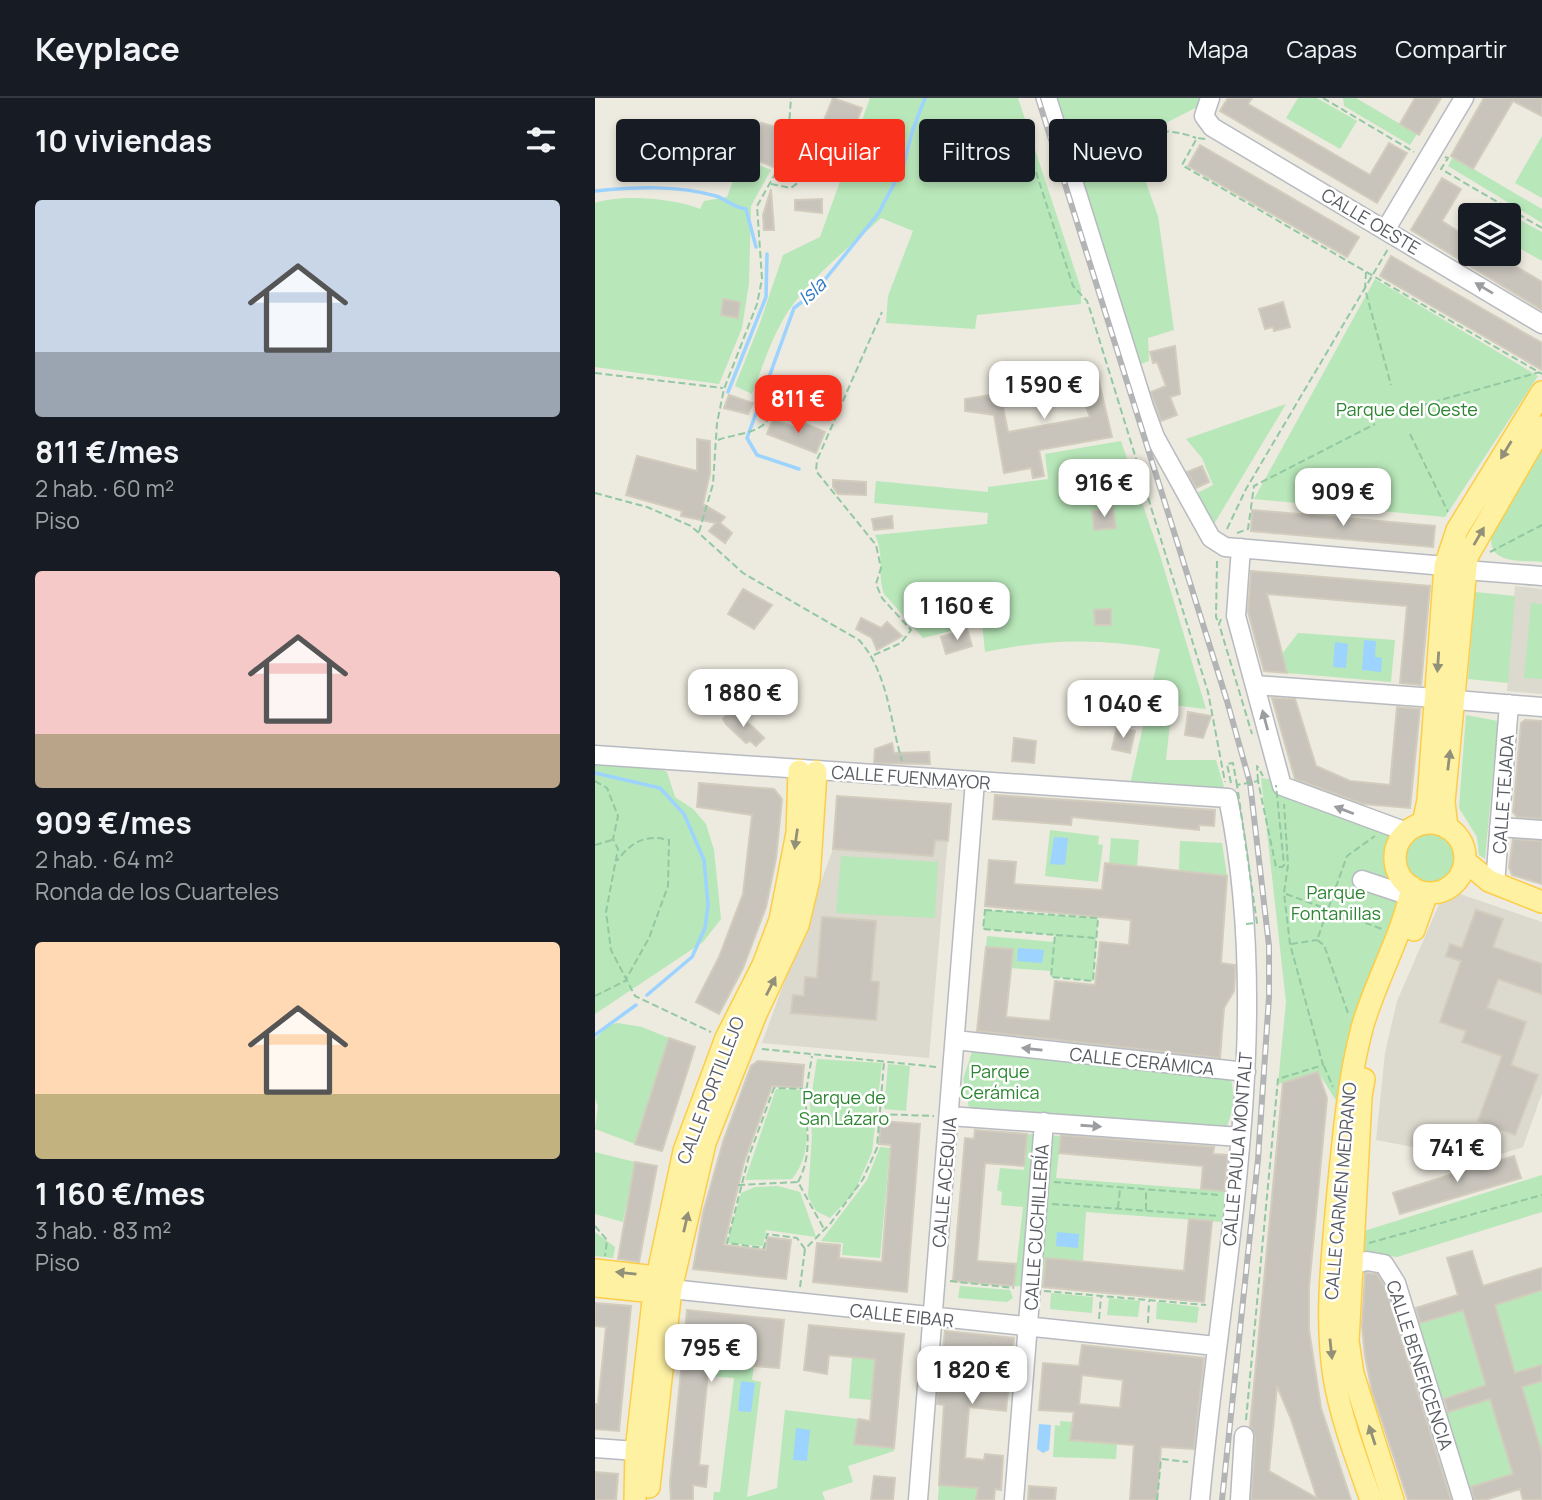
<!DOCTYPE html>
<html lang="es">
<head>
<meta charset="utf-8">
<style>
  :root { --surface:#171b24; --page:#242831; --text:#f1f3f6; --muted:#9ea1a6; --line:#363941; --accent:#f72f1b }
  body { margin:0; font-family:Manrope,sans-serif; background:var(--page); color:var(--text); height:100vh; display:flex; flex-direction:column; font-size:26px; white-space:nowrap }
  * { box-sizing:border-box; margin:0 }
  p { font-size:23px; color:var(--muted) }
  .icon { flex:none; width:38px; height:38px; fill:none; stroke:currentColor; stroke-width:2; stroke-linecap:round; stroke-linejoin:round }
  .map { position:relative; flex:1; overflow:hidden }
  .details { display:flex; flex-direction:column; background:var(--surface); width:595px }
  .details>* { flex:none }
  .top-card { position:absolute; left:21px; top:21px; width:665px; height:63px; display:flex; gap:14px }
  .tools { position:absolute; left:863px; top:105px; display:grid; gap:14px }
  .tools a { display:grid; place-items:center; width:63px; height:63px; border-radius:7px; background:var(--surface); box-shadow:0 4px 10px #0003; font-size:35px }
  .price { position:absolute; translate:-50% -60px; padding:0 16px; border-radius:14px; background:#fff; color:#222; font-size:23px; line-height:46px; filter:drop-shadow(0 2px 4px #0008) }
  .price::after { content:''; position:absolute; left:50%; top:42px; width:21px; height:16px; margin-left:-10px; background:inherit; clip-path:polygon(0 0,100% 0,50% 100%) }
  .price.on { background:var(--accent); color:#fff }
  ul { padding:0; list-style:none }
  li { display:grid; align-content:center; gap:14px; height:371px; padding:0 35px }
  li span { display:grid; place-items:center; height:217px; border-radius:7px; color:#555 }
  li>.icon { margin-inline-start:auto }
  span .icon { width:126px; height:126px; fill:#fffc; stroke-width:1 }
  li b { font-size:30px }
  h2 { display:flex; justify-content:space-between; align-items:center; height:84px; padding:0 35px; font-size:30px }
  .tag { padding:0 24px; border-radius:7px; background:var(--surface); box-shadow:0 4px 10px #0003; font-size:24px; line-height:63px }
  .tag.on { background:var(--accent); color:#fff }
  header { display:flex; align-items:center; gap:42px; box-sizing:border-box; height:98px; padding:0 35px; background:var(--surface); border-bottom:2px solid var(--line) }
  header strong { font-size:33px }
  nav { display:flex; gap:38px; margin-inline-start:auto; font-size:24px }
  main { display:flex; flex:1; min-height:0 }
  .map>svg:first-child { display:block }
</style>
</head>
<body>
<header>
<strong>Keyplace</strong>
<nav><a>Mapa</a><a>Capas</a><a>Compartir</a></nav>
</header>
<main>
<section class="details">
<h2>10 viviendas<svg class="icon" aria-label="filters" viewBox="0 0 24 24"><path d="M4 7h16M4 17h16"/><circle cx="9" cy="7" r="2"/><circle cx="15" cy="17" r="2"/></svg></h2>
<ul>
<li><span style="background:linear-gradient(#c9d6e8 70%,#9aa5b1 0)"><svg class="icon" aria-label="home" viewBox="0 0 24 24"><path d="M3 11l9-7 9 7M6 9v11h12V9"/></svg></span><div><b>811 €/mes</b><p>2 hab. · 60 m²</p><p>Piso</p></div></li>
<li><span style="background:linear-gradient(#f6c9c9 75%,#b9a48a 0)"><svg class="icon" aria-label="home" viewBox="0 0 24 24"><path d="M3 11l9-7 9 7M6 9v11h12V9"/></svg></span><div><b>909 €/mes</b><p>2 hab. · 64 m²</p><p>Ronda de los Cuarteles</p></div></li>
<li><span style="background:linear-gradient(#ffd9b3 70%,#c2b280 0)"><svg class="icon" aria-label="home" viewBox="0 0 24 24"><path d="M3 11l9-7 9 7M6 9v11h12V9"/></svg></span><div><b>1 160 €/mes</b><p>3 hab. · 83 m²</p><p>Piso</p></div></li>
</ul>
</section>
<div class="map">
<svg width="947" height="1402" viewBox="0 0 947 1402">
  <rect width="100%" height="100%" fill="#edeadf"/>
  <path fill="#dcd9ce" d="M920 488 947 491V596L912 593Z
    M242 698 356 706 334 960 167 945 238 751Z
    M862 795 947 824V995L928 1049 887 1062 781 1042 790 955 802 903 845 804 852 797Z"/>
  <path fill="#b8e7b9" d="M275 0H423L486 191V206L382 217 380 231 291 225 293 198 318 133 286 120C255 149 218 177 194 212 177 237 168 268 157 296L140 288 165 225 188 157 225 139Z
    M454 0H609L604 8 542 40 538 48 563 118 579 232 553 240 554 263 541 268Z
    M703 0H722L762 23 745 51 691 20Z
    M748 0H761L822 36 815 47 749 8Z
    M125 35 152 40 149 61 176 72 156 108 154 185 147 230 124 286 0 269V105C27 96 78 100 105 111L109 103 132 99 138 83H96L103 45Z
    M947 38V100L920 85Z
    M858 59 947 111V125L853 68Z
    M925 122 947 134V163L914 144Z
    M780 181 943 278 850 419 659 401Z
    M691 306 616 431 596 398 618 387 607 360 591 341Z
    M526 343 565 457 611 611 577 607 571 662H621L629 689 624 692 535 687 565 551C506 540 449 541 390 554L387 525 328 540 289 496C282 476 290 458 280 437L392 426 393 415 279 405 281 383 393 394V389L453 381 450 356Z
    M947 352V464C924 462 888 467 898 432Z
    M880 494 920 498 913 585 873 581Z
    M936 505 947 506V581L929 580Z
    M703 535 800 542 796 584 692 575 687 556Z
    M871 617 903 623 890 761 884 757 882 739 864 710Z
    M0 662 54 665 72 674 80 699 98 711 111 726 119 752 126 821 108 844 0 916Z
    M666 680 682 682 799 733C793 757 793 775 808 794L749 1015 723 974 683 986 691 904Z
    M455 732 504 738 503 746 508 747 503 784 450 778Z
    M808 760a27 27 0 1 1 54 0a27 27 0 1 1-54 0Z
    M516 740 544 742 542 769 514 766Z
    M585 743 627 745 632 778 584 773Z
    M246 758 343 764 340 820 241 815Z
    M390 812 503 820 498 883 456 879V873L416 870 418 851 391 849 392 838 459 844 460 837 388 831Z
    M23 925 47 929 74 940 40 1046 0 1031 3 1008 0 1000V941L14 927Z
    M378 951 635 977C640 997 639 1011 631 1031L374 1010 368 981Z
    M222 961 287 965 277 1054 259 1095 235 1120 221 1113 213 1098 217 1038 215 1007Z
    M293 966 315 968 311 1013 289 1011Z
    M181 991 208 992C210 1025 219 1054 197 1081L150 1082Z
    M432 1036 466 1038 461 1080 630 1093 627 1124 491 1114 488 1163 451 1160 448 1189 419 1188 428 1109 406 1107 407 1094 402 1092 405 1070 429 1072Z
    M285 1049 295 1050 285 1160 247 1157 248 1145 226 1143 272 1082Z
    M0 1054 40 1064 28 1124 0 1116Z
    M947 1077V1114L802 1159 762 1154 766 1134Z
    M183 1088 205 1094 221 1139 171 1132 168 1148 132 1145 146 1095 160 1089Z
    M0 1134 20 1149 18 1160 0 1158Z
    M365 1188 415 1192 418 1200 412 1204 363 1200Z
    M947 1192V1267L920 1275 900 1207Z
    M456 1195 498 1199 497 1215 455 1211Z
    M514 1200 545 1203 543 1219 512 1217Z
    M562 1204 604 1209 602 1225 561 1221Z
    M868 1212 891 1287 847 1301 824 1226Z
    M116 1244 161 1249 157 1282 166 1284 152 1399 182 1390 190 1312 263 1321 259 1346 299 1350V1353L253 1368 258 1384 227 1394 230 1402H118L119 1394H125L139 1280 113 1278Z
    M257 1259 280 1261 277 1302 254 1300Z
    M947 1283V1355L927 1289Z
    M895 1301 918 1376 874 1390 851 1314Z
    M465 1323 477 1324 475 1342 522 1346 521 1361 458 1359 460 1327 465 1328Z
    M344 1387 383 1390 381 1402H343Z"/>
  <path fill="#9dd3ff" d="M769 542 781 543 780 559 787 560 786 574 767 572Z
    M740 544 753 546 751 570 738 569Z
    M459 739 473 740 470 767 455 766Z
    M423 850 449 852 447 865 422 863Z
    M462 1134 484 1136 483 1150 461 1148Z
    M146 1283 160 1285 156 1314 143 1313Z
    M444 1326 456 1327 454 1352 448 1355 442 1351Z
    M201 1330 215 1332 212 1363 198 1362Z"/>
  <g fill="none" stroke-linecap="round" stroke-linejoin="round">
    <path stroke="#9dd3ff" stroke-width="3.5" d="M0 93C41 89 81 87 121 98 133 102 137 109 151 111L161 149
      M133 294 171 199 172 156
      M204 371 162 357 152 340 199 210 219 195 283 116 308 69 318 31 330 0
      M0 675 65 690 89 716 109 762 113 807 110 830 97 859 52 897
      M0 937 41 907"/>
  </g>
  <path fill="#c8c4bc" stroke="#d2ccbd" stroke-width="2" fill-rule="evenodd" d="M238 0 267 10 241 76 212 64Z
    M633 0H657L653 6 775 77 794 45 812 55 782 105 625 13Z
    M820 0H846L824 37 805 26Z
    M889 0H947V18L918 3 878 71 856 58Z
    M183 24 192 27 188 52 186 51 178 69 155 59 161 42 158 40 166 25 182 29Z
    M605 47 764 139 752 159 593 68Z
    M847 80 866 91 847 123 875 141V156H900L947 184V212L816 132Z
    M176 91 179 132H169L168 117Z
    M227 101V115L200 112V102Z
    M796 158 947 245V272L785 178Z
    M128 201 145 204 143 220 126 217Z
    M688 204 695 229 679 233 678 229 670 231 664 211Z
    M580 248 585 296 575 299 582 317 566 323 556 294 571 288 562 264 558 265 555 254Z
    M503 280 517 339 444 352 449 378 438 380 436 370 409 375 399 317 370 313V301ZM486 296 495 319 413 334 408 309Z
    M134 297 158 305 153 316 129 310Z
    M178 321 204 331 207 324 230 334 221 355 172 336Z
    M102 341 115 343V375L108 406 130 419 125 425 137 435 130 445 114 433 121 425 86 418 87 413 31 397 42 358 102 373Z
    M607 368 614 384 601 390 592 374Z
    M238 382 271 384V397L243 396 238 389Z
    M518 410 521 430 499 432 497 413Z
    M657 412 840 428 838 449 656 433Z
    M297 418 298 430 279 432 277 421Z
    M656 473 835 488 826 587 805 585 812 508 672 496 692 575 669 573 653 514Z
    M148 491 177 507 159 531 133 516Z
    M516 511V527H500L499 512Z
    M266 520 286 530 292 524 307 538 282 552 277 540 261 531Z
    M372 531 377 548 351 556 346 539Z
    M677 600 700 601 721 668 755 683 795 687 802 609 825 611 815 710 768 706 700 681Z
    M134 613 157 628 169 640 161 648 155 643 151 645 131 626 128 621Z
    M593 614 616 618 608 640 590 637Z
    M930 622 947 623V721L922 719 918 714 926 625Z
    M522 629 540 633 535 655 517 651Z
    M419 640 441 643 439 665 417 663Z
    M297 645 299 655 334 654 335 666 279 665 280 651Z
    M104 685 179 691 187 701 181 760 171 809 148 870 124 916 101 904 124 859 148 796 157 717 102 709Z
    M400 697 620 712 619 728 604 727V732L477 719 476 727 398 721Z
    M242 698 356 706 353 743 340 742 338 758 238 751Z
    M918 741 947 743V786L917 777 914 769Z
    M394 762 421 764 419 786 507 792 510 765 632 778 626 865 640 867V878L639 893 629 910 625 960 382 933 391 849 418 851 411 919 455 923 460 883 500 887 505 844 534 847 536 822 390 808Z
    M881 812 908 821 898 849 947 866V896L903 881 892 910 931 924 916 967 943 977 920 1037 883 1023 907 958 867 944 871 933 845 924 866 863 851 858 855 846 867 850Z
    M227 819 281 823 276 883 284 884 281 922 196 915 198 897 209 898 210 879 222 880Z
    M74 940 100 949 67 1053 40 1046Z
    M163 963 209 967 207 990 177 988 149 1064 129 1147 171 1152 172 1139 196 1142 191 1181 98 1171 108 1115 128 1044 156 968Z
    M723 974 732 1000 714 1189V1232L726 1310 756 1402H656L660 1339 655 1328 688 985ZM682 1288 696 1321 722 1400 674 1373Z
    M286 1023 325 1026 312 1194 218 1184 222 1145 245 1147 244 1160 287 1164 296 1047 284 1046Z
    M380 1032 432 1036 429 1068 390 1065 382 1163 421 1166 419 1188 358 1183 370 1040 379 1041Z
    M466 1037 619 1049 618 1056 633 1057 629 1093 606 1091 608 1068 464 1055Z
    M852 1055 864 1057 869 1073 919 1058 926 1080 805 1116 798 1095 858 1076Z
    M40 1064 62 1068 44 1164 23 1161Z
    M594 1121 617 1123 609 1204 448 1189 451 1160 589 1173Z
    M877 1153 888 1188 947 1170V1192L900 1207 920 1275 947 1267V1283L927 1289 947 1355V1402H928L925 1391 890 1402H879L876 1389 918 1376 895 1301 853 1314 849 1301 891 1287 868 1212 825 1225 821 1210 863 1197 852 1160Z
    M770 1175 782 1176 790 1189 856 1402H813L777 1293 770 1258 767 1228Z
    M0 1205 36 1208 24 1333 0 1331V1306H3L11 1229 0 1228Z
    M92 1212 189 1222 184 1270 159 1268 161 1249 116 1244 104 1367 113 1368 111 1389 98 1387V1402H76L75 1385Z
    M214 1227 309 1236 299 1350 259 1346 263 1321 275 1323 280 1261 234 1257 232 1276 209 1272Z
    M350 1233 419 1240 411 1313 374 1309 370 1360 389 1362 390 1356 408 1358 406 1392 400 1391 399 1402H381L383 1390 344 1387 349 1307 342 1306Z
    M487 1247 609 1260 599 1351 566 1349 562 1402H535L539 1347 475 1342 479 1314 444 1312 448 1265 484 1268ZM487 1277 528 1282 525 1310 484 1306Z
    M0 1374 23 1376 21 1402H0Z
    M279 1378 300 1380 298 1402H276Z
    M434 1388 461 1390 460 1402H433Z"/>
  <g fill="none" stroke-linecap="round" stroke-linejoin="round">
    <defs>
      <path id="minor" d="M452 0 549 309 560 339 616 440 630 449 850 468
        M615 0 609 18 617 29 947 226
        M791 131 869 0
        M646 450 641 518 687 688 812 734
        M870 472 947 478
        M660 587 840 600
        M861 602 947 609
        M0 657 633 700C681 931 626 1170 605 1402
        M904 729 947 732
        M767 782 815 798
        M900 786 914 606
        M360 942 651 974
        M354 1018 645 1039
        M755 1167 772 1163 789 1166 801 1185 868 1402
        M76 1191 621 1248
        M0 1350 41 1353
        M323 1402 380 683
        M419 1402 449 1024
        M645 1402 649 1338"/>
      <path id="major" d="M800 760a35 35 0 1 1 70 0a35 35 0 1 1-70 0Z
        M828 726 833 702 850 468 862 432 947 294
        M852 730 849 704 872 459 947 329
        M870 763 894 783 947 804
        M819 832 832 795
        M769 981 766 999 753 1243 758 1276 798 1402
        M0 1172 61 1179 72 1187
        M0 1188 59 1194 70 1192
        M54 1389 76 1191 110 1045 161 916 203 827 214 781 221 674
        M40 1402 41 1353 59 1194 89 1053 131 940 168 867 185 822 202 735 204 673
        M776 1402C762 1362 746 1321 739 1279 730 1220 737 1163 742 1104 748 1045 752 988 767 930 781 881 807 839 817 789"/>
    </defs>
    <use href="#minor" stroke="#b7bac0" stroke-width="21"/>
    <use href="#major" stroke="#fdcd48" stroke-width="24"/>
    <path stroke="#92c8a2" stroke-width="2" stroke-dasharray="7 3.5" stroke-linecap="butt" d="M728 0 819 54
      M610 41 602 40 587 67 947 276
      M487 58C529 45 555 22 601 40
      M850 59 853 60 846 71 947 130
      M441 74 478 188 492 203 497 218 613 594 630 684
      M176 86 196 90 218 73
      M771 174 770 191 796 287
      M0 275 128 290
      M828 307 945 274
      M815 336 853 414
      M123 342C138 336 162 336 172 323 175 318 177 312 180 307
      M0 395 52 409 96 428 148 475 264 542C293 574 295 623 307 663
      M632 431 651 391 793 151
      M104 434 118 386 122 325 129 291 162 206 167 181 162 108 192 55 196 0
      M642 435 653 431 659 388 780 326
      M895 454 947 427
      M622 463 621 519 624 526
      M626 521 624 526 657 636
      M279 557 306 545 316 532 287 500 281 486 286 470 281 447 221 373 222 362 287 214
      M0 683 12 690 23 718 18 741 23 751 11 814 16 852 40 898 116 934
      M663 683 662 668 668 678
      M636 685 632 666 638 665 642 687
      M0 747 17 742
      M691 796 787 831
      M390 812 503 820 498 883 456 879 460 837 388 831Z
      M461 837 501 840
      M696 846 722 842
      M0 898 30 883 54 840 73 788 74 742C50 736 36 744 22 763
      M753 915 729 847 722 842 752 758 780 738
      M167 951 342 969
      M729 968 738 989
      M285 1016 339 1018
      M203 1084C219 1054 210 1028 211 997 212 984 215 971 217 958
      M459 1084 624 1097
      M143 1087 203 1084 229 1131
      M457 1106 623 1118
      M523 1110 525 1091
      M551 1112V1093
      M0 1128 12 1142 10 1158
      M774 1145 947 1097
      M210 1151 202 1140 172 1136 169 1150 132 1145 154 1058 179 990 212 991
      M355 1183 419 1190
      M205 1189 210 1151 235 1126 268 1081 282 1050 289 964
      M449 1193 611 1207
      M504 1221 506 1199
      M553 1225 554 1203
      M651 1322 683 981 728 967 695 846 689 795 693 767 689 706
      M562 1402 566 1361 593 1364"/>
    <use href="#minor" stroke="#fff" stroke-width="18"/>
    <use href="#major" stroke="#fff1a2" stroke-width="21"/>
    <defs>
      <path id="rail" d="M443 0 632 603 655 685 674 848V899L663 1061 627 1402"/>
    </defs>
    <use href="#rail" stroke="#b3b4b5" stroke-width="6"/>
    <use href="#rail" stroke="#fff" stroke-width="3.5" stroke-dasharray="10" stroke-linecap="butt"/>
    <path stroke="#92c8a2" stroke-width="2" stroke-dasharray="7 3.5" stroke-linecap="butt" d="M651 826 662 825 642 687 663 683 681 769H687L689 767 681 687"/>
  </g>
  <defs><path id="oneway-solid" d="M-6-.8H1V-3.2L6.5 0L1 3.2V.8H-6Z" transform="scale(1.75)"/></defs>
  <g fill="#9b9da1">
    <use href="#oneway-solid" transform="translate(889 190) rotate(-149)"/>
    <use href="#oneway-solid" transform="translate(670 622) rotate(-105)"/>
    <use href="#oneway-solid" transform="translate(749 712) rotate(-159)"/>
    <use href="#oneway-solid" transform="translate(437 951) rotate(-174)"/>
    <use href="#oneway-solid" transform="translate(496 1028) rotate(4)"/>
  </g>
  <g fill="#929078">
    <use href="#oneway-solid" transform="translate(911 352) rotate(121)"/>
    <use href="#oneway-solid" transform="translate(884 438) rotate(-60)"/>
    <use href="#oneway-solid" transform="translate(843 564) rotate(94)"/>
    <use href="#oneway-solid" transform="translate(854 662) rotate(-83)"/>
    <use href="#oneway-solid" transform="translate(201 741) rotate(98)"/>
    <use href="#oneway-solid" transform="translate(176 888) rotate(-63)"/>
    <use href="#oneway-solid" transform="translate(91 1124) rotate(-77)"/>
    <use href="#oneway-solid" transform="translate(31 1175) rotate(-174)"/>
    <use href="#oneway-solid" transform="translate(736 1251) rotate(84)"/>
    <use href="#oneway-solid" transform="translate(777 1337) rotate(-108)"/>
  </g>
  <g text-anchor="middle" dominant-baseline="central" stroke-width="5" stroke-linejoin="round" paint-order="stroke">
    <g font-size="18" fill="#585c62" stroke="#fff">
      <text transform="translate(776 123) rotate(31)">CALLE OESTE</text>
      <text transform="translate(316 679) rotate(4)">CALLE FUENMAYOR</text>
      <text transform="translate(908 696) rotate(-86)">CALLE TEJADA</text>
      <text transform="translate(547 963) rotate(6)">CALLE CERÁMICA</text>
      <text transform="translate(115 992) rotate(-69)">CALLE PORTILLEJO</text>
      <text transform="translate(642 1051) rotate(-85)">CALLE PAULA MONTALT</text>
      <text transform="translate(349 1084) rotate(-85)">CALLE ACEQUIA</text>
      <text transform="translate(745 1093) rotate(-85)">CALLE CARMEN MEDRANO</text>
      <text transform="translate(441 1129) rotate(-86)">CALLE CUCHILLERÍA</text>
      <text transform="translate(307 1217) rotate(6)">CALLE EIBAR</text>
      <text transform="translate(825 1267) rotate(72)">CALLE BENEFICENCIA</text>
    </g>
    <g font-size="18" fill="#2d8532" stroke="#fff">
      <text x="812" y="311">Parque del Oeste</text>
      <text x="741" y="794">Parque<tspan x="741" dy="21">Fontanillas</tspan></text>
      <text x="405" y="973">Parque<tspan x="405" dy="21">Cerámica</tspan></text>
      <text x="249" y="999">Parque de<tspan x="249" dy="21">San Lázaro</tspan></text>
    </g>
    <g font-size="19" font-style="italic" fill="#3478c3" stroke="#fff">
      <text transform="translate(217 193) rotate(-43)">Isla</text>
    </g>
  </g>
</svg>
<div class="tools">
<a><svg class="icon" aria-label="layers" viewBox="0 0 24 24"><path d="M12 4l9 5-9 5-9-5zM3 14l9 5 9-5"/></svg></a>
</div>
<b class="price" style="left:449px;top:323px">1 590 €</b>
<b class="price on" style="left:203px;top:337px">811 €</b>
<b class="price" style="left:509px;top:421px">916 €</b>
<b class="price" style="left:748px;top:430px">909 €</b>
<b class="price" style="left:362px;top:544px">1 160 €</b>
<b class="price" style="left:148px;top:631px">1 880 €</b>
<b class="price" style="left:528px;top:642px">1 040 €</b>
<b class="price" style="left:862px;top:1086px">741 €</b>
<b class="price" style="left:116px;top:1286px">795 €</b>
<b class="price" style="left:377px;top:1308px">1 820 €</b>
<div class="top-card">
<a class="tag">Comprar</a>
<a class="tag on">Alquilar</a>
<a class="tag">Filtros</a>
<a class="tag">Nuevo</a>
</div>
</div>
</main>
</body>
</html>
